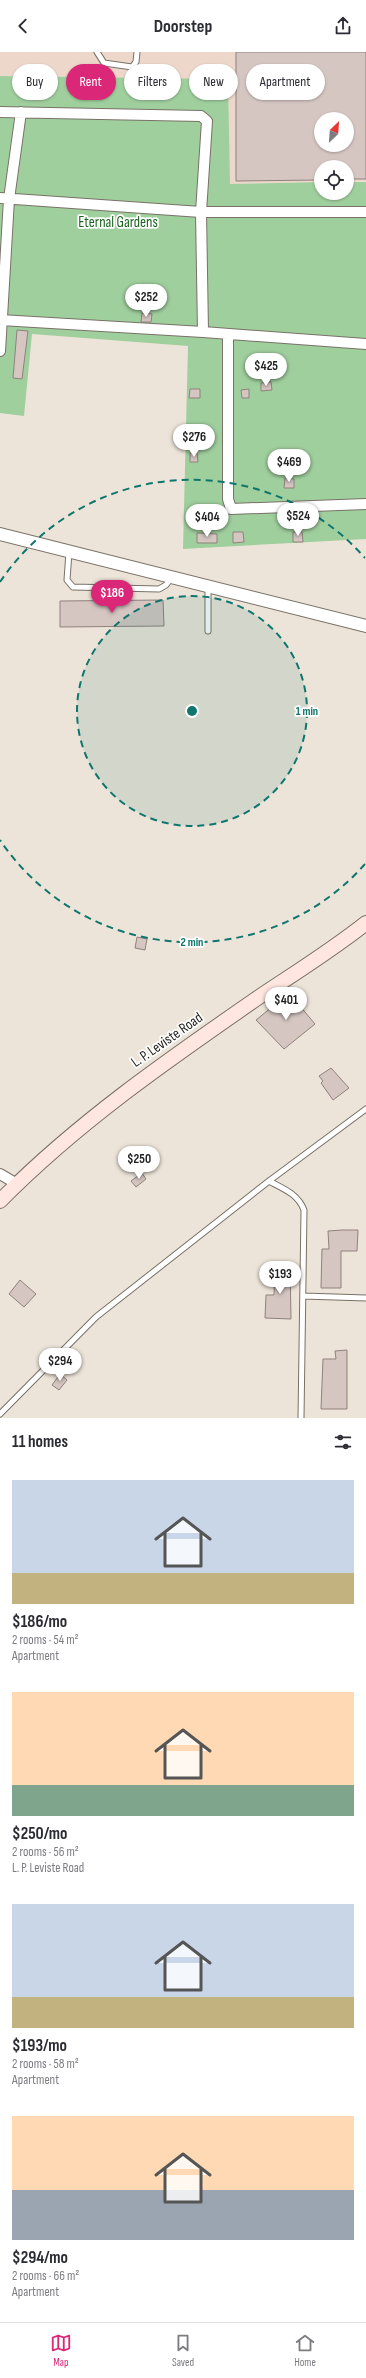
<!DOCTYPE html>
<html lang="en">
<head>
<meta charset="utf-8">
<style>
  :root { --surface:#fff; --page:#f7f7f7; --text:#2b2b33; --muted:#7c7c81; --line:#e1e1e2; --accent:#db2777 }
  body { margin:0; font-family:"Sofia Sans Condensed",sans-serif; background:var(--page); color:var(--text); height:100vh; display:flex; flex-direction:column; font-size:15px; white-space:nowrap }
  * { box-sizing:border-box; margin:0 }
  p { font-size:13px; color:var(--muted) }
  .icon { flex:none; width:22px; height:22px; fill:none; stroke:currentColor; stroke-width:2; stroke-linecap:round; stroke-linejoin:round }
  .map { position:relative; height:1366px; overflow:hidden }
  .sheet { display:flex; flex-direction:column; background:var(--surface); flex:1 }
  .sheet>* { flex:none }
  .banner { position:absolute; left:12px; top:12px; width:342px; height:36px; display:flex; gap:8px }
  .needle { width:26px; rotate:25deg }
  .fabs { position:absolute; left:314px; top:60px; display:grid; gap:8px }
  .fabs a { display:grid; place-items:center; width:40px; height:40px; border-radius:50%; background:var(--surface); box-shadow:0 1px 3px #0004; font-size:20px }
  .price { position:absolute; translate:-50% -34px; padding:0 9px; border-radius:14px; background:#fff; color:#222; font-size:13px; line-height:26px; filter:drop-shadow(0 1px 2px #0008) }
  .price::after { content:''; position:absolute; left:50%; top:24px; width:12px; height:9px; margin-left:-6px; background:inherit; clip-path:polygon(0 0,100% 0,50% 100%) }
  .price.selected { background:var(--accent); color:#fff }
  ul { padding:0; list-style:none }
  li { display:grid; align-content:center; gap:8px; height:212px; padding:0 12px }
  li span { display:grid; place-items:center; height:124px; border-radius:0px; color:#555 }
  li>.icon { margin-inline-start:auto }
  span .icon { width:72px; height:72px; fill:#fffc; stroke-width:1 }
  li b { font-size:17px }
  h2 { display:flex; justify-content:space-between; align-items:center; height:48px; padding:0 12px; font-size:17px }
  .chip { padding:0 14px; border-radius:18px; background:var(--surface); box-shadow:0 1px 3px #0004; font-size:14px; line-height:36px }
  .chip.selected { background:var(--accent); color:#fff }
  header { display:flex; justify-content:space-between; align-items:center; height:52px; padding:0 12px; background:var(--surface); font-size:18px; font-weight:700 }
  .menu { display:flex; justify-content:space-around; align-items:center; height:56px; border-top:1px solid var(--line); background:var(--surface); font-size:11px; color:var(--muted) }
  .menu a { display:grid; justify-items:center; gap:2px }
  .menu .selected { color:var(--accent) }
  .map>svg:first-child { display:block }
</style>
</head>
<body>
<header><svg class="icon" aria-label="back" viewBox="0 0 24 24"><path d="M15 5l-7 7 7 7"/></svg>Doorstep<svg class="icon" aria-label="share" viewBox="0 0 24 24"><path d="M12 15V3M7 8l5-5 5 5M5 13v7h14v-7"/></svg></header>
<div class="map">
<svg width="366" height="1366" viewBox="0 0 366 1366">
  <rect width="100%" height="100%" fill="#ede4d9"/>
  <path fill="#edd7ca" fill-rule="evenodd" d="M0 0H366V129L347 130V115H321V130L229 132 228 27 0 24ZM321 67H347V93H321Z"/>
  <path fill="#a0cf9e" d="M0 24 228 27 230 132 321 130V141H347V130H366V487L183 497 188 294 32 282 24 364 0 361Z"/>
  <path fill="#d5c6c2" stroke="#8f817d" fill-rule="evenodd" d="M236 0H366V127H347V115H321V128L236 129ZM321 67H347V93H321Z
    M142 261 152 262 151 270H141Z
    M17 278 28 279 22 327 13 326Z
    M271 330 272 338 261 339V331Z
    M190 337H200V346H189Z
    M249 337V346H242L241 338Z
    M190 401H197L198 410H190Z
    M285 426 294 427V436H284Z
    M233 480H243L244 490 233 491Z
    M293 480H302L303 490H293Z
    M197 481 217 482V491H197Z
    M163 548 164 574 60 575V549Z
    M137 885 147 887 145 898 135 896Z
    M289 941 315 972 284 997 256 968Z
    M331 1016 349 1036 333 1048 321 1031 323 1029 319 1024Z
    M142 1121 146 1127 136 1135 131 1129Z
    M342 1178H358L357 1199H341V1236H321L322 1197H329L328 1179Z
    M275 1213H290L291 1267 265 1266 266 1243H274Z
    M20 1228 36 1242 24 1255 9 1242Z
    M347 1298V1357H321L323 1307H336L335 1299Z
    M60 1322 67 1328 59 1338 52 1333Z"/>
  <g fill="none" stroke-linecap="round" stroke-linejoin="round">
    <defs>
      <path id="service" d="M97 0 104 11 132 15 136 10 137 0
        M69 500 67 528 73 535 159 537 166 533 172 525
        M208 579V535
        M269 1129C284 1137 298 1142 304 1158L301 1366
        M303 1244 366 1246
        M0 1362 96 1265 269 1129 366 1057"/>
      <path id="minor" d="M0 60 201 64 207 69 201 160 203 280
        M0 146 201 160H366
        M0 268 203 280 366 292
        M228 282V447L231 457 366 452
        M0 299 9 147 21 60
        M0 1122 17 1132"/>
      <path id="tertiary" d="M0 482 366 574"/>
      <path id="secondary" d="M0 1149C78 1070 168 1008 259 945 295 921 332 898 366 871"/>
    </defs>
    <use href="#service" stroke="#797167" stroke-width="7"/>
    <use href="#minor" stroke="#797167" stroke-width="12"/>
    <use href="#tertiary" stroke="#797167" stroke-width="14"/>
    <use href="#secondary" stroke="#797167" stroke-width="16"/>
    <use href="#service" stroke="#fff" stroke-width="5"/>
    <use href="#minor" stroke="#fff" stroke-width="10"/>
    <use href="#tertiary" stroke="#fff" stroke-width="12"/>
    <use href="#secondary" stroke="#ffe6de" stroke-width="14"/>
  </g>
  <circle cx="192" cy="659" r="115" fill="#0f766e" fill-opacity=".12"/>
  <g fill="none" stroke="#0f766e" stroke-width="2" stroke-dasharray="7 5">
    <circle cx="192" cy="659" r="115"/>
    <path d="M365 812A231 231 0 0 1 0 788M0 530A231 231 0 0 1 365 506"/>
  </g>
  <g text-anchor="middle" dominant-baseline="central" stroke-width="3.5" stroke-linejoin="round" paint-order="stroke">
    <g font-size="15" fill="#1b631e" stroke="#fff">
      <text x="118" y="170">Eternal Gardens</text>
    </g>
    <g font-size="15" fill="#211e1a" stroke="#fff">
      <text transform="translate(167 988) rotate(-35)">L. P. Leviste Road</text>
    </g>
  </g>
  <circle cx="192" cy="659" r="6" fill="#0f766e" stroke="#fff" stroke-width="2"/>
  <g font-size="12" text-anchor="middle" font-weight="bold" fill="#0f766e" stroke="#fff" stroke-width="3.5" stroke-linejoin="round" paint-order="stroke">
    <text x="307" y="663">1 min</text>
    <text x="192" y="894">2 min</text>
  </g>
</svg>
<div class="fabs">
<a><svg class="needle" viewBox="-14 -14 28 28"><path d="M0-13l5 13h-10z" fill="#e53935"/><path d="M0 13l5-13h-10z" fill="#7c7c81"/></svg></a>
<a><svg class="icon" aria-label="locate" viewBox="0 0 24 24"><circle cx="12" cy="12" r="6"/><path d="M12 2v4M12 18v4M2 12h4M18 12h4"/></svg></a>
</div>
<b class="price" style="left:146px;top:266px">$252</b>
<b class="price" style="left:266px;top:335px">$425</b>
<b class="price" style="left:194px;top:406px">$276</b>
<b class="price" style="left:289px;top:431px">$469</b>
<b class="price" style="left:298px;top:485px">$524</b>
<b class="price" style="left:207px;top:486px">$404</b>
<b class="price selected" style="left:112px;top:562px">$186</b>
<b class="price" style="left:286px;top:969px">$401</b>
<b class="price" style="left:139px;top:1128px">$250</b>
<b class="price" style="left:280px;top:1243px">$193</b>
<b class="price" style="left:60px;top:1330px">$294</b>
<div class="banner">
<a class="chip">Buy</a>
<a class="chip selected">Rent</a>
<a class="chip">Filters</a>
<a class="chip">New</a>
<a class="chip">Apartment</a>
</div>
</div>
<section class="sheet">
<h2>11 homes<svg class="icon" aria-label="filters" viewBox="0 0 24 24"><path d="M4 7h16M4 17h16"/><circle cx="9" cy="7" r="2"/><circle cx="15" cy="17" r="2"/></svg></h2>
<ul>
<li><span style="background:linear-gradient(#c9d6e8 75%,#c2b280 0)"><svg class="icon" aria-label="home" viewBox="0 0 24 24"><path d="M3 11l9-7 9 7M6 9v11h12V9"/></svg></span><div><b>$186/mo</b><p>2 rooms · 54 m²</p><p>Apartment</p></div></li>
<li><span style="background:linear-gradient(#ffd9b3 75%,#7fa58c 0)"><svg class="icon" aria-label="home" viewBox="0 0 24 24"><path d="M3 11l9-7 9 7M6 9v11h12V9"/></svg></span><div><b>$250/mo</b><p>2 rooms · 56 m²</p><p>L. P. Leviste Road</p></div></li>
<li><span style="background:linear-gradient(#c9d6e8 75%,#c2b280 0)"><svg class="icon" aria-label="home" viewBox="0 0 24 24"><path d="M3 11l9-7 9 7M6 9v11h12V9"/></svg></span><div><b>$193/mo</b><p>2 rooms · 58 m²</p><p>Apartment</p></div></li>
<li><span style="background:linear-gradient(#ffd9b3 60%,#9aa5b1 0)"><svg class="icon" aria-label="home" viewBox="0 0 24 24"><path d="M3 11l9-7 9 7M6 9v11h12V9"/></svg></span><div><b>$294/mo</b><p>2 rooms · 66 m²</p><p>Apartment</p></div></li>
</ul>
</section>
<nav class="menu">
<a class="selected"><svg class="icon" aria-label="map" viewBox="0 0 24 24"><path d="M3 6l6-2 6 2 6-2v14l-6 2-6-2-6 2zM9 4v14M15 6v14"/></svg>Map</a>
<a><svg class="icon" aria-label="saved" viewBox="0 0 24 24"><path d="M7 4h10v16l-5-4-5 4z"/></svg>Saved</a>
<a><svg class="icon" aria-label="home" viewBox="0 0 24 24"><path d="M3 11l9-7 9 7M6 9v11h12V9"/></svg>Home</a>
</nav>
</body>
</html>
